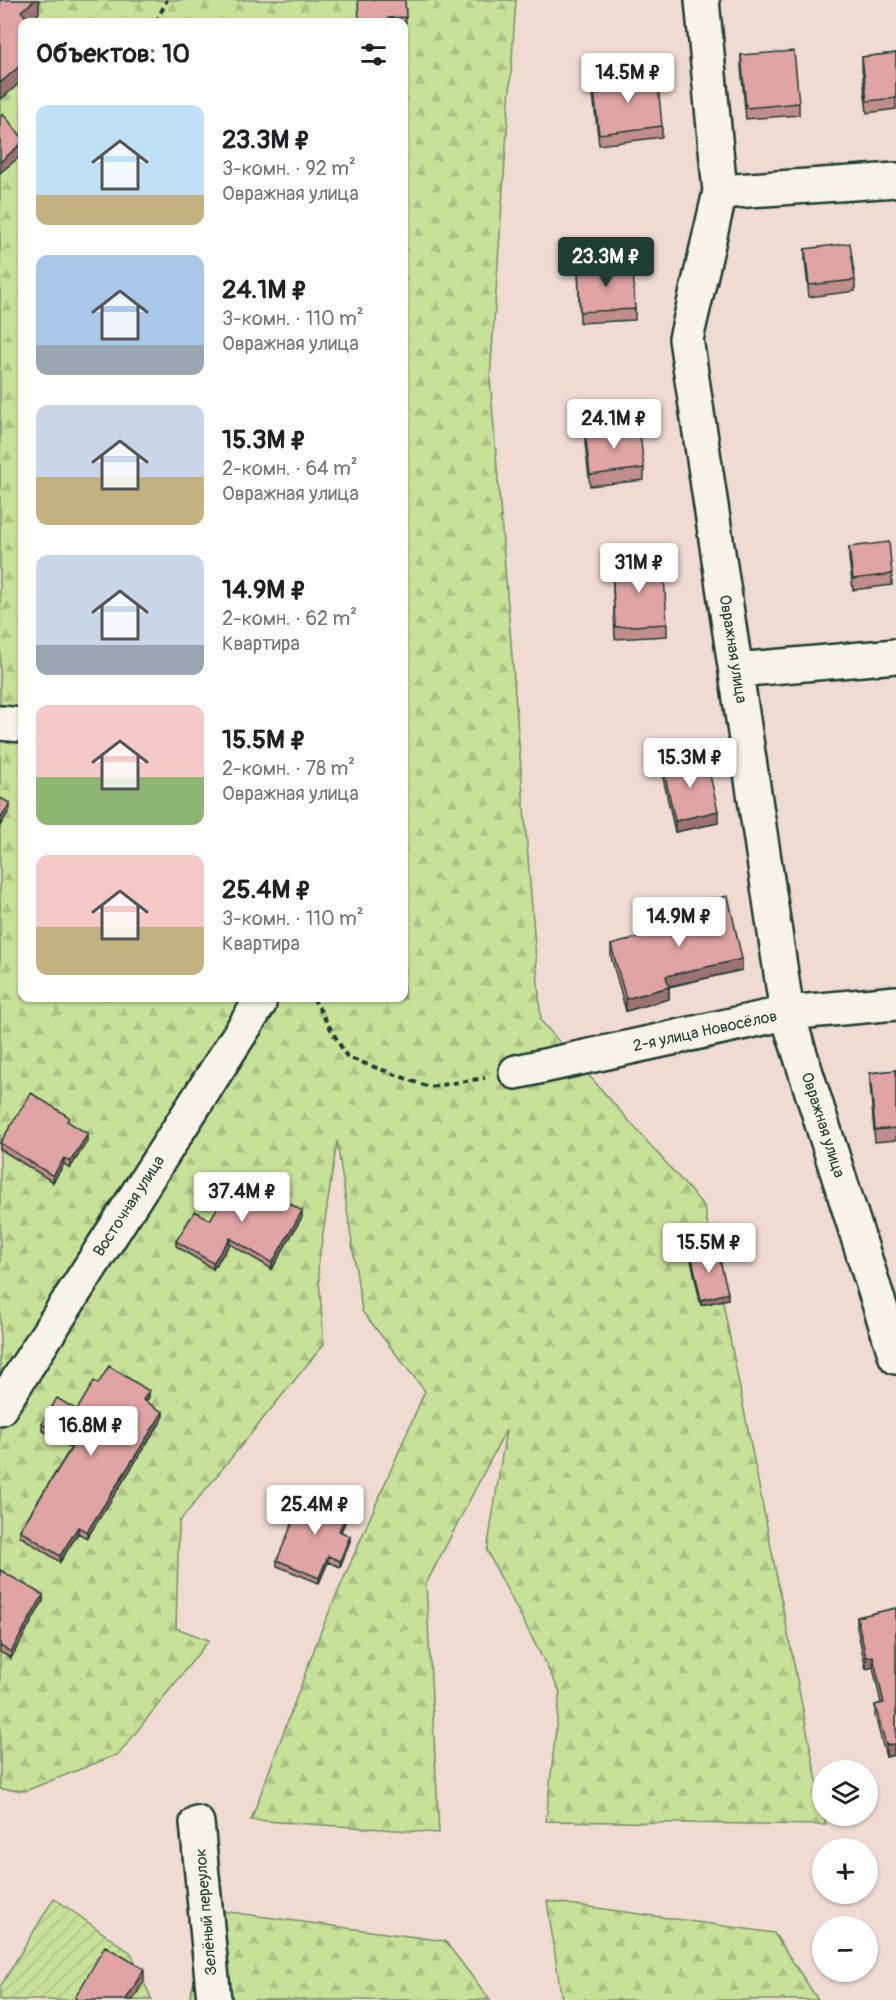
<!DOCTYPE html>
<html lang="ru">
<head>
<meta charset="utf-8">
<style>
  :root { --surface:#fff; --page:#f6f6f6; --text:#202124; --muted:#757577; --accent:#1f3d34 }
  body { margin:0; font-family:Pangolin,sans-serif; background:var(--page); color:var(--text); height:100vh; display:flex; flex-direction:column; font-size:22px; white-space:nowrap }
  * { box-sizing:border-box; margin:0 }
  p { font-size:20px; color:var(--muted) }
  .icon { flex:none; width:33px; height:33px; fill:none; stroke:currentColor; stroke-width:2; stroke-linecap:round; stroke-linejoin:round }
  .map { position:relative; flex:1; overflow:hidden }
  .drawer { position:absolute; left:18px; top:18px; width:390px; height:984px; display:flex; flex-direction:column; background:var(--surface); border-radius:12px; box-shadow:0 2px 4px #0004 }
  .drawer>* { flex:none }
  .tools { position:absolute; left:812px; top:1760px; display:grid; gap:12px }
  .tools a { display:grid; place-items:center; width:66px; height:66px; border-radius:50%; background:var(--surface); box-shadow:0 2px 4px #0004; font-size:30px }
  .price { position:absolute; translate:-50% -51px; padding:0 14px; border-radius:6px; background:#fff; color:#222; font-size:20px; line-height:39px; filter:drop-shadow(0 2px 3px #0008) }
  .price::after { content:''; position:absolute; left:50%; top:36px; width:18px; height:14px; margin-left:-9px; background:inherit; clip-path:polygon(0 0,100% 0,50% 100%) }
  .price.on { background:var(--accent); color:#fff }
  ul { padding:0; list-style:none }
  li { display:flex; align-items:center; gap:18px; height:150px; padding:0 18px }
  li span { display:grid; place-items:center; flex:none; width:168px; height:120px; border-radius:12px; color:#555 }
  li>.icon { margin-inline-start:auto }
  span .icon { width:72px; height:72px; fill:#fffc; stroke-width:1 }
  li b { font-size:26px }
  h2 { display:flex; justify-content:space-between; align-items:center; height:72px; padding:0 18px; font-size:26px }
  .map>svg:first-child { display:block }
</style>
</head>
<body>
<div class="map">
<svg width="896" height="2000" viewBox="0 0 896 2000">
  <defs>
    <pattern id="forest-firs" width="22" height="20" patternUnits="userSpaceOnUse" patternTransform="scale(1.5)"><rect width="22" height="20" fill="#c8e198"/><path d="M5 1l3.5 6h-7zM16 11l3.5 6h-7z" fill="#abc284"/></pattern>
    <pattern id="garden-furrows" width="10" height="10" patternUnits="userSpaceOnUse" patternTransform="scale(1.5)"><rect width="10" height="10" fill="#c8e198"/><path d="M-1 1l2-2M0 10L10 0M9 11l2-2" fill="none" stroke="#abc284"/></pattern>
  </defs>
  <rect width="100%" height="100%" fill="#f0dbd3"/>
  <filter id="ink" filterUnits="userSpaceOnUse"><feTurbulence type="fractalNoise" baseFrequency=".0167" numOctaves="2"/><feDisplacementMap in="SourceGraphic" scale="12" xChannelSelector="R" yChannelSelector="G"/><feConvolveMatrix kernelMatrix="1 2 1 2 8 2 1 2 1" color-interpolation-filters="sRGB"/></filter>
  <g filter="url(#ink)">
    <path fill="url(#forest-firs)" stroke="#748f66" stroke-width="1.5" fill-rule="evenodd" d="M10 0H516L490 379 541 1021 704 1206 822 1807V1815H824L826 1825 546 1821 560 1692 487 1551 506 1430 426 1584 439 1833 251 1820 321 1631 425 1391 362 1311 337 1141 318 1266 324 1344 179 1522 176 1628 209 1640 119 1754 25 1791 0 1789V19ZM22 22H404V998H22Z
      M547 1901 774 1933 818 2000H562Z
      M214 1910 445 1941 490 2000H189Z"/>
    <path fill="url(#garden-furrows)" stroke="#748f66" stroke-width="1.5" d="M54 1898 131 1953 152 2000H0V1987Z"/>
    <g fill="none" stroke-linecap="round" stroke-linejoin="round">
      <defs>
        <path id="minor" d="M702 0 720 192 686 339 787 1013 896 1357
          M720 192 896 180
          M736 670 896 656
          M0 723 22 725
          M516 1072 787 1013 896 1003
          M0 1408 259 1004
          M197 1823 214 2000"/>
      </defs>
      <use href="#minor" stroke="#1f3d34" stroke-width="38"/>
      <path stroke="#1f3d34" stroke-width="4" stroke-dasharray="6 4.5" stroke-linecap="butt" d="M156 22 167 0
        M313 998 347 1057 429 1087 485 1078"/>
      <use href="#minor" stroke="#f7f3e8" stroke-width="33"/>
    </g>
    <path fill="#c08d8c" stroke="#1f3d34" stroke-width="1.5" d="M405 0 406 23H404V22H359Z
      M896 53V109L867 113 862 68V57Z
      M741 55 799 103V115L746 119 741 67Z
      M593 82 662 126V137L599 145 593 94Z
      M805 249 855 280V291L809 297 805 260Z
      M578 267 635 309V320L580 323Z
      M585 431 644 468V480L590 486 585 443Z
      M849 547 892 574V585L853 590 849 558Z
      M612 563 667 624V636L615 639Z
      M663 767 718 823 675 832 663 778Z
      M678 907 742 970 669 987V999L626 1011 611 957V945L679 927 678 919Z
      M896 1070V1140L875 1142 870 1084V1073Z
      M69 1123 88 1140 70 1168 64 1164 53 1182 0 1149V1143Z
      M302 1217 272 1269 230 1244 213 1269 176 1246V1241L210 1220Z
      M691 1254 728 1299 701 1305 691 1260Z
      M98 1384 149 1397 146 1402 163 1418 87 1538 78 1533 60 1562 20 1536V1530L71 1448 42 1430V1424L77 1410Z
      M348 1516 341 1531 350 1541 340 1567 328 1562 319 1583 277 1566V1560Z
      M0 1570 43 1601 11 1658 0 1652Z
      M896 1608V1763L894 1755 886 1757 875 1716V1705L881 1703 873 1667 866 1669 857 1628V1617Z"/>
    <path fill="#9c7372" stroke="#1f3d34" stroke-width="1.5" d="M35 0H39V13L27 22 21 11Z
      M22 64V81L0 100V83Z
      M22 143V155L0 173V162Z
      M10 803V809L0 826V820Z
      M718 811V823L675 832V821Z
      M742 959V970L666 987V976Z
      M669 987V999L626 1011V999Z
      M88 1134V1140L70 1168V1162Z
      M64 1158V1164L53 1182V1176Z
      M302 1211V1217L272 1269V1263Z
      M230 1238V1244L213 1269V1263Z
      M728 1293V1299L701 1305V1300Z
      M149 1391V1397L143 1406V1400Z
      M163 1412V1418L87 1538V1532Z
      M348 1511V1516L339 1536V1531Z
      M78 1527V1533L60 1562V1556Z
      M350 1536V1541L340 1567V1561Z
      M328 1556V1562L319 1583V1578Z
      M43 1595V1601L11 1658V1652Z
      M873 1656V1667L866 1669V1657Z
      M894 1744V1755L886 1757V1745Z
      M144 1969V1981L133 2000H126Z"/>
    <path fill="#dfa4a3" stroke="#1f3d34" stroke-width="1.5" d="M0 0H35L21 11 30 22H22V64L0 83Z
      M358 0H405L406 17 388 18V22H359Z
      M794 51 799 103 746 108 741 55Z
      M896 53V98L867 101 862 57Z
      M657 74 662 126 599 134 593 82Z
      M3 114 22 137V143L0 162V117Z
      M850 243 855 280 809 285 805 249Z
      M633 265 635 309 580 312 578 267Z
      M639 425 644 468 590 475 585 431Z
      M889 542 892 574 853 579 849 547Z
      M663 560 667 624 615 627 612 563Z
      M706 757 718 811 675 821 663 767Z
      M0 798 10 803 0 820Z
      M728 896 742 959 666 976 669 987 626 999 611 945 682 926 678 907Z
      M896 1070V1128L875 1130 870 1073Z
      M31 1093 69 1117 67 1121 88 1134 70 1162 64 1158 53 1176 0 1143Z
      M237 1175 260 1189 262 1186 302 1211 272 1263 230 1238 213 1263 176 1241 195 1211 210 1220Z
      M717 1248 728 1293 701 1300 691 1254Z
      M109 1366 149 1391 143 1400 163 1412 87 1532 78 1527 60 1556 20 1530 74 1444 42 1424 57 1398 77 1410 94 1381 98 1384Z
      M305 1493 348 1511 339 1531 350 1536 340 1561 328 1556 319 1578 277 1560Z
      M0 1570 43 1595 11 1652 0 1646Z
      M896 1608V1751L894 1744 886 1745 875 1705 884 1703 873 1656 866 1657 857 1617Z
      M105 1946 144 1969 126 2000H78L75 1998Z"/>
  </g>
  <g text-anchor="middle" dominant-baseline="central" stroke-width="6" stroke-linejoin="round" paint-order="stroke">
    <g font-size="16" fill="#1f3d34" stroke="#f7f3e8">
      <text transform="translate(733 649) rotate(81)">Овражная улица</text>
      <text transform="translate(705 1031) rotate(-12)">2-я улица Новосёлов</text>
      <text transform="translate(823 1125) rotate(72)">Овражная улица</text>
      <text transform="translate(129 1206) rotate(-57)">Восточная улица</text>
      <text transform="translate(206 1912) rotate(-95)">Зелёный переулок</text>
    </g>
  </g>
</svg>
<div class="tools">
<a><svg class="icon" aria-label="layers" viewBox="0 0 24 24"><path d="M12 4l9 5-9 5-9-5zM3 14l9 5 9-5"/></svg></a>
<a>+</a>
<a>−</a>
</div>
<b class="price" style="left:628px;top:104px">14.5M ₽</b>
<b class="price on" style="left:606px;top:288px">23.3M ₽</b>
<b class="price" style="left:614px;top:450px">24.1M ₽</b>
<b class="price" style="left:639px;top:594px">31M ₽</b>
<b class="price" style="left:690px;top:789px">15.3M ₽</b>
<b class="price" style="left:679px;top:948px">14.9M ₽</b>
<b class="price" style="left:242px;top:1223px">37.4M ₽</b>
<b class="price" style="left:709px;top:1274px">15.5M ₽</b>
<b class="price" style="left:91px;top:1457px">16.8M ₽</b>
<b class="price" style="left:315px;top:1536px">25.4M ₽</b>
<section class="drawer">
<h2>Объектов: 10<svg class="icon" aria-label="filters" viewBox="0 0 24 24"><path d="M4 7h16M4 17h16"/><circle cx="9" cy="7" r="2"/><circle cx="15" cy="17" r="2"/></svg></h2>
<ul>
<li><span style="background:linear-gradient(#bfe0f5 75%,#c2b280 0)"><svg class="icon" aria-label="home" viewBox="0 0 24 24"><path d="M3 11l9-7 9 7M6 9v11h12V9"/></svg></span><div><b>23.3M ₽</b><p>3-комн. · 92 m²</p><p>Овражная улица</p></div></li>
<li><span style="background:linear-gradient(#a9c7e8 75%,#9aa5b1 0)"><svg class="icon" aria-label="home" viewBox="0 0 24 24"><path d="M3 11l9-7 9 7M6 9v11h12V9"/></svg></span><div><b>24.1M ₽</b><p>3-комн. · 110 m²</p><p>Овражная улица</p></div></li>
<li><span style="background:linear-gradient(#c9d6e8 60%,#c2b280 0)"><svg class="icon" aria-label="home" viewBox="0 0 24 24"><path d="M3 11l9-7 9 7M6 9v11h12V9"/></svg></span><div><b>15.3M ₽</b><p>2-комн. · 64 m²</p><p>Овражная улица</p></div></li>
<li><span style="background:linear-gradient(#c9d6e8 75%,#9aa5b1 0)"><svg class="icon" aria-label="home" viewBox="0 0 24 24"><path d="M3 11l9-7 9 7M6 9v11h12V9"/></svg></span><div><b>14.9M ₽</b><p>2-комн. · 62 m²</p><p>Квартира</p></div></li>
<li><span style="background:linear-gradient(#f6c9c9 60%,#8fb573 0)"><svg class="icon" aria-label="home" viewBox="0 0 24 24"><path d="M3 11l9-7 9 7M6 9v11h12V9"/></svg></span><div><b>15.5M ₽</b><p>2-комн. · 78 m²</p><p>Овражная улица</p></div></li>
<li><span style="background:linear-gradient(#f6c9c9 60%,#c2b280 0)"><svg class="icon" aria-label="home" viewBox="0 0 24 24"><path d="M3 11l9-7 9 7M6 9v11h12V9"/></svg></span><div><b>25.4M ₽</b><p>3-комн. · 110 m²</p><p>Квартира</p></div></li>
</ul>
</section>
</div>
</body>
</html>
